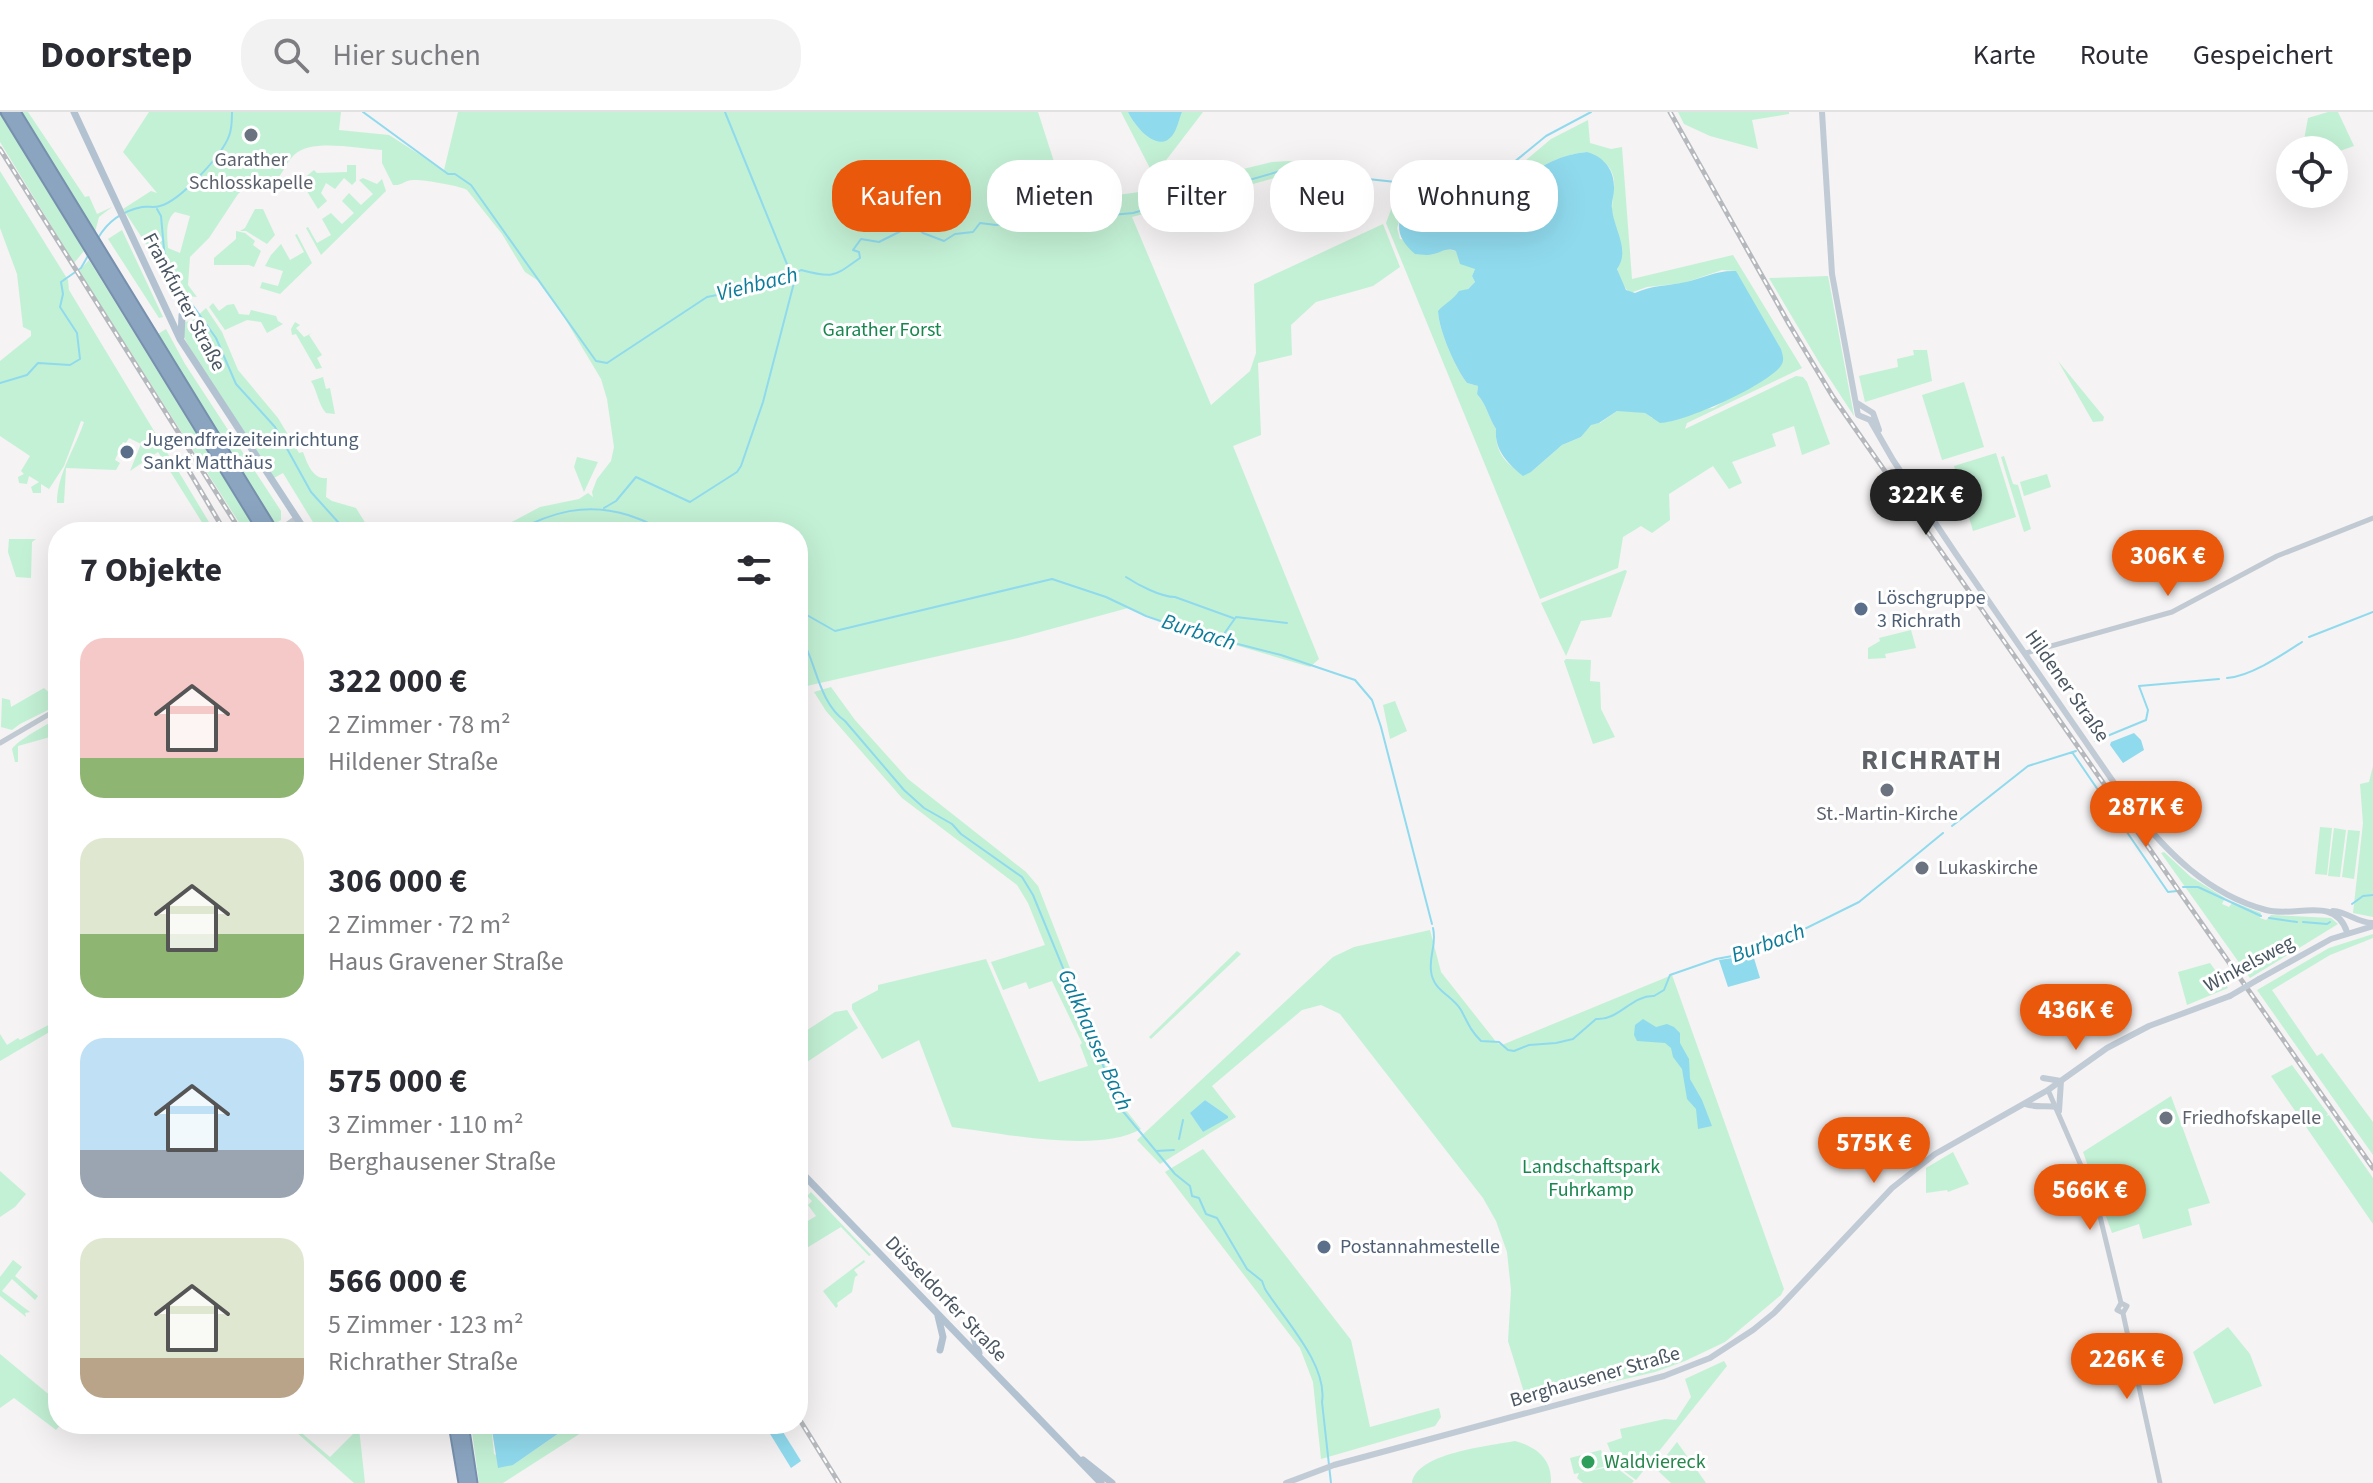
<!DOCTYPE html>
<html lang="de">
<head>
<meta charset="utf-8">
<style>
  :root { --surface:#fff; --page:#f2f2f3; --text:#2b2b33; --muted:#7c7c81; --line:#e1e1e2; --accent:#ea580c }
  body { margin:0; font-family:"Source Sans 3",sans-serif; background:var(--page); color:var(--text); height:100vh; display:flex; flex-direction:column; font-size:30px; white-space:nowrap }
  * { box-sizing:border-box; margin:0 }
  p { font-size:26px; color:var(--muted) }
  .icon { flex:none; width:44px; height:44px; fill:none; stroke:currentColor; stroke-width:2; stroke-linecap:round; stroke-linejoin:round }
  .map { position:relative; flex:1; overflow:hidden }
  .details { position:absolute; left:48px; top:410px; width:760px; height:912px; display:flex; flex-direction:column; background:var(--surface); border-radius:32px; box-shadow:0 8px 32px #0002 }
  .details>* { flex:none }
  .guide { position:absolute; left:832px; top:48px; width:760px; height:72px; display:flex; gap:16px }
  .controls { position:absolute; left:2276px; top:24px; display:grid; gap:16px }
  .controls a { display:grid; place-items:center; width:72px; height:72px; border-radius:50%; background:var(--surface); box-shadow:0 8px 32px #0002; font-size:40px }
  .price { position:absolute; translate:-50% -68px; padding:0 18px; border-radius:28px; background:var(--accent); color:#fff; font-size:26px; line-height:52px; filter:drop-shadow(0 2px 4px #0008) }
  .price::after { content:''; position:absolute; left:50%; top:48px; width:24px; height:18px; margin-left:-12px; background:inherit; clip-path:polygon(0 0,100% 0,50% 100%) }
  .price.on { background:#222; color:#fff }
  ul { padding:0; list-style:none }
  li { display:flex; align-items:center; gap:24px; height:200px; padding:0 32px }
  li span { display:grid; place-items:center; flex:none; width:224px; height:160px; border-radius:24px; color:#555 }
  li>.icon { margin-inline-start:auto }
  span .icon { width:96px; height:96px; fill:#fffc; stroke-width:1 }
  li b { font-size:34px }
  h2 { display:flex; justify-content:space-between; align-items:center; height:96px; padding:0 32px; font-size:34px }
  .tag { padding:0 28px; border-radius:32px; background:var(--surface); box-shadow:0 8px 32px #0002; font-size:28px; line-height:72px }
  .tag.on { background:var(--accent); color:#fff }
  header { display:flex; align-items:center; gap:48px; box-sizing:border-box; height:112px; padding:0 40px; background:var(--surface); border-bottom:2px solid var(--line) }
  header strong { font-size:38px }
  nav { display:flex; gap:44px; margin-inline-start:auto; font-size:28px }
  .search { width:560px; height:72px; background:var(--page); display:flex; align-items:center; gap:20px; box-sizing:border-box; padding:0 28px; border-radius:32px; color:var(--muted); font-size:30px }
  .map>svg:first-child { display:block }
</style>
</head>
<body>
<header>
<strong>Doorstep</strong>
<div class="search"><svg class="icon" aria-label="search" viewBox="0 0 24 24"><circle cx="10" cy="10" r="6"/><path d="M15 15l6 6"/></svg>Hier suchen</div>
<nav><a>Karte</a><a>Route</a><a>Gespeichert</a></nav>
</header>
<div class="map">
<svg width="2373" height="1371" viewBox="0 0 2373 1371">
  <rect width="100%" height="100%" fill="#f5f3f3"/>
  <path fill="#c3f1d5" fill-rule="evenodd" d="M21 0H28L85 85 89 84 97 102 112 95 99 105 95 120Z
    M149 0H341L339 18 389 23 444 58 458 0H1038L1067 90 1161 77 1272 50 1289 49 1360 61 1367 73 1286 63 1132 105 1211 293 1250 259 1256 241 1254 172 1383 112 1400 155 1373 174 1316 190 1291 213 1292 243 1258 251 1261 323 1233 334 1319 547 1310 555 1191 520 1128 496 1018 526 798 576V420H493L540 395 579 387 588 381 593 385 592 380 597 367 611 349 614 335 607 287 601 267 564 205 537 168 525 160 502 122 467 78C462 74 421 67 413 68 405 68 402 74 393 73L382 51V38C358 37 311 26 294 43 284 53 282 65 271 74L246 75 238 82 209 126 190 145 188 173 197 185 179 183 172 178 158 150 123 97 151 79 157 81 123 40ZM175 100 190 104 180 141 168 136C167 124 165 108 175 100Z
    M1121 0H1128C1136 16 1148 27 1166 28L1182 0H1203L1154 64Z
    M1678 0H1789V2L1752 8 1758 37 1710 24 1684 12Z
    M2328 0H2338L2354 34 2334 41V38L2311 36 2304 28 2308 6Z
    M0 2 84 139 74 151 0 30Z
    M1588 8 1590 31 1611 37 1622 35 1632 167 1733 143 1802 256 1687 311 1685 317 1796 264 1803 265 1807 270 1830 332 1802 343 1794 314 1772 322 1776 334 1732 350 1742 371 1729 377 1713 354 1669 382 1670 408 1652 421 1641 414 1623 425 1618 456 1540 487 1386 111 1395 87 1405 78 1451 92 1467 91 1494 75 1551 27ZM1587 40C1593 44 1604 48 1608 54 1619 67 1612 83 1612 97 1611 119 1613 167 1630 181L1647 175 1684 171 1722 158 1735 159 1781 237 1782 252 1751 274 1713 296 1652 306 1645 301 1635 299H1617L1600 311 1591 312 1581 325 1562 333 1531 360C1508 360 1494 339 1496 317 1488 305 1487 293 1477 282L1478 274 1467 271C1455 255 1439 219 1438 199 1447 193 1469 177 1475 170L1472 164 1475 157 1456 139 1400 127 1397 116 1404 95 1424 94 1445 104 1470 107C1478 96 1493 98 1503 89 1532 62 1545 45 1587 40Z
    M347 53H356V69L352 73 344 66 335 77 326 71 321 81 327 89 318 97 303 73V67L314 58 317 61 347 60Z
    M0 59 68 168 69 178 215 420H208L158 340 130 359 141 332 129 326 126 331 123 330 115 348 120 351 116 358 66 356 64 391H57C57 362 75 337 84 310L81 309 64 354 49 377 41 372V381H33L31 375 39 370 29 364 27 372 19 371 18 365 24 362 21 359 30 344 0 324V249L31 224V219L23 215 17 162 0 116Z
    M363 66 377 72 382 67 386 79 321 143 306 116 308 115 317 131 331 123 322 107 331 101 342 112 354 101 342 89 349 81 361 93 373 82 359 68Z
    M255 97H263L275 123 267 132 246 119H240L245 116Z
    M122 118 163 205 159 206 108 127Z
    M236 119 245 121 255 129 253 133 261 139 254 155 249 153H214V146L236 127Z
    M297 122 312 151 280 182 260 176 262 170 278 174 283 159 265 154 271 143 281 132 290 148 304 140 295 123Z
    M89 148 257 420H245L79 159Z
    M1828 164 1854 304 1820 252 1769 166Z
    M213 191 219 199 227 193 234 192 239 202 249 203 251 198 276 204 278 209 283 212 267 221 261 210 247 208 225 218 209 195Z
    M206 196 222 220 238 258 278 306 299 341 303 340C307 351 313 368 327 366L326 385 332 389 356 396 371 420H319L283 361 272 367 193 243 182 221 183 210 192 209Z
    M295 210 300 213 296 216 304 225 312 221 309 223 322 243 317 246 322 256 316 257 296 222 292 223 291 217Z
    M166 217 185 252 281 399V408L274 412 158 222Z
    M1913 238H1927L1932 269 1865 290 1859 264 1898 255 1897 247 1914 243Z
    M2058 249 2104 305 2103 309 2093 310Z
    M323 265 326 277 330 276 335 302 326 301C318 292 317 278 311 269Z
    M1964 270 1984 335 1942 348 1922 283Z
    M1996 341 2016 405 1973 419 1954 354Z
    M2004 344 2013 372 2018 373 2031 417 2024 420 2001 345Z
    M577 345 598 350 584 380 574 355Z
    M2047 362 2051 375 2024 384 2020 370Z
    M9 427H36L32 430 31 466 16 465 8 440Z
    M1625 458 1627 459 1611 505 1581 509 1566 544 1541 491Z
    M1911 518 1916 536 1885 542 1886 546 1868 547V536L1880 529 1879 526Z
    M1566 547 1591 548 1590 569 1600 570 1601 597 1615 625 1593 632 1564 549Z
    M58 567V593L20 612 12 618 1 615 2 586 10 588 11 595 44 576 54 585 57 582 51 572Z
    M831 575 855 608 908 667 1026 760 1038 774 1108 954 1106 959 1125 997 1141 1017C1098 1042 1001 1021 952 1015L919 928 882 947 852 897V892L878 878V873L986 847 1039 970 1088 954 1080 933 1082 931 1052 869 1029 877 1026 870 1003 878 991 850 1045 833 1028 791 1017 773 902 686 826 599 814 580Z
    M1395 589 1407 619 1390 627 1383 593Z
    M58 606V614L50 617V625L18 634V650H15L12 637C19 627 45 614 58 606Z
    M2373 654V805L2353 801 2363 711 2360 672 2369 670Z
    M2320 715 2332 716 2327 763 2315 762Z
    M2334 716 2346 718 2340 765 2328 764Z
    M2348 718 2360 719 2354 767 2342 765Z
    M2164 740 2191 765 2225 786 2222 792 2229 795 2233 790 2261 801 2260 806 2266 808 2271 803 2331 806 2338 812 2250 866 2161 741Z
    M1430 818 1441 860 1497 931 1502 933 1672 863 1784 1177 1781 1183 1725 1230 1685 1249 1655 1260 1527 1290 1508 1229 1511 1178 1507 1140 1496 1109 1483 1086 1340 902 1321 893 1302 898 1212 974 1236 1005 1160 1052 1137 1028 1333 845 1354 835ZM1205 988 1228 1004 1203 1020 1191 1001Z
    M2373 822V826L2330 843 2272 878 2317 944 2322 941 2373 1010V1043L2257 878 2329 836Z
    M1237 839 1241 842 1151 927 1149 925Z
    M2210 851 2228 876 2187 893 2178 860Z
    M847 898 858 916 798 956V924L835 900Z
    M58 908V915L0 949V922L7 933 18 926 20 928Z
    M2292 953 2328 1002 2326 1004 2329 1003 2373 1066V1112L2271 964Z
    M2171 984 2210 1091 2188 1097 2192 1113 2143 1127 2139 1112 2112 1121 2083 1040Z
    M1203 1037 1351 1228 1370 1315 1439 1296 1441 1305 1435 1314 1321 1347 1313 1270 1300 1236 1165 1060Z
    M1953 1040 1969 1072 1948 1080 1947 1078 1926 1081V1056Z
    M0 1059 26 1082 15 1095 0 1105Z
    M811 1080 871 1143 869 1144 841 1115 805 1137 807 1143 801 1141V1113L816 1104 808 1093 812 1089 807 1084Z
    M13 1148 22 1155 15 1164 38 1184 35 1188 12 1167 2 1179 30 1200 25 1201 26 1205 0 1184V1165Z
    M864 1148 865 1150 854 1158 858 1163 855 1165 852 1180 837 1191 838 1194 836 1196 823 1179Z
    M2228 1215 2250 1242 2262 1274 2214 1292 2193 1240Z
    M0 1242 58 1290V1312H61L56 1318 14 1286 0 1296Z
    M1724 1249 1727 1254 1636 1368 1616 1353 1607 1331 1622 1326 1620 1317 1665 1307 1676 1308 1691 1285 1685 1267Z
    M287 1312H291L330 1345 359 1316 365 1371H354Z
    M471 1312H491L494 1342 513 1353 572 1312H595L503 1371H479Z
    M1515 1329C1537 1335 1552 1347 1551 1371H1412C1416 1341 1489 1334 1515 1329Z
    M1677 1330 1706 1371H1671L1656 1357Z
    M1601 1338 1606 1354 1580 1361 1614 1354 1634 1369 1632 1371H1583L1577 1366 1579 1361 1574 1362 1570 1346Z"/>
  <path fill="#90daee" d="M1128 0H1182C1179 7 1177 18 1172 24 1157 42 1134 13 1128 0Z
    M1587 40C1605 45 1615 59 1614 78 1614 84 1611 91 1612 96 1613 116 1631 138 1617 157L1626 178 1635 181C1652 173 1668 174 1686 170 1703 166 1717 158 1736 159L1781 237C1783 244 1785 249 1780 255 1763 275 1685 310 1660 311L1645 301 1617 299 1599 311 1591 313 1581 325 1562 333 1531 360 1523 364C1507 351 1494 337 1496 317 1488 305 1487 293 1477 282L1478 274 1467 271C1455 255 1439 219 1438 199 1444 192 1453 188 1459 179L1468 177 1475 170 1472 164 1475 157 1460 152 1456 139C1445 135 1443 140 1433 142 1427 144 1420 142 1415 142 1398 127 1395 115 1404 95L1424 94 1445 104 1470 107 1480 97 1501 91C1504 83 1507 84 1513 78 1535 56 1556 43 1587 40Z
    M2134 621 2141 628 2144 638 2123 651 2110 633 2111 630Z
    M1753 843 1760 866 1728 875 1719 848Z
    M1643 907 1656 915 1667 912 1674 915 1680 921V931L1689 947 1690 967 1702 988 1712 1014 1698 1017 1696 997 1687 987 1682 957 1673 945 1671 936 1665 931 1637 929 1634 923 1635 913Z
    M1205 988 1228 1004V1006L1203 1020 1190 1001Z
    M491 1312H572L513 1353 498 1356Z
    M764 1312H778L801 1349 791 1356Z"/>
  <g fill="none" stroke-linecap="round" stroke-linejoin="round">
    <path stroke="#90daee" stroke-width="2" d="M363 0 448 62H455L471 73 596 249 607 251 707 185 778 171 801 158C835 167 834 164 860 146L859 140 853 138 861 127 879 130 909 115 917 116 923 121 944 129 955 122 973 120 980 111 996 113 1043 108 1055 110 1065 105 1080 106 1133 101 1284 58 1405 71 1450 86H1464L1480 78 1546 24 1591 0
      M725 0 791 162
      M157 97 161 104 165 148 171 163 216 226 236 272 275 315 311 380 347 420
      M98 126C108 109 122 99 142 95 148 94 154 96 160 94 180 89 222 43 229 24 232 17 232 8 232 0
      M0 271 27 263 38 251 70 253 80 247 77 221 60 195 63 182 61 170 81 156 89 142
      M604 396 616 389 636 365 690 390 737 360 741 354 763 290 796 163
      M514 420C552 400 586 390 628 403 640 407 652 411 661 420
      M1126 465C1138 473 1161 485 1175 485L1233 506
      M798 498 835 519 1052 467 1106 485 1146 504 1195 521 1281 543 1355 568 1372 588 1381 615 1432 812
      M798 520C816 546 817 589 845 609L904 678 924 696 952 712 961 722 1022 765 1033 783 1121 997 1175 1062 1190 1074 1192 1084 1199 1086 1206 1102 1217 1106 1247 1157 1262 1169 1265 1177C1284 1207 1328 1253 1322 1290L1331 1371
      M2309 525 2373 500
      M1219 529 1236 505 1287 511
      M2227 566C2251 564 2282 543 2302 530
      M2095 629 2146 608 2148 598 2139 574 2219 567
      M2072 640 2168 780 2177 779
      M1952 714 2028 654 2076 639
      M2183 775H2198L2261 804
      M2352 792 2363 784 2373 783
      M2269 806 2297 810
      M2303 810 2327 812 2330 810
      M1433 816C1437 833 1429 842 1431 859 1433 879 1452 883 1461 898 1468 911 1470 918 1481 929L1499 930 1508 938 1514 939 1529 933 1556 931 1573 927 1596 907C1618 909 1632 883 1654 884L1664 878 1670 863 1716 847 1760 839 1859 790 1943 721
      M1179 1027 1183 1008
      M1156 1039 1174 1038"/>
    <defs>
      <path id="motorway" d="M6 0 264 420
        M15 0 273 420
        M454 1312 464 1371
        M463 1312 472 1371"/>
    </defs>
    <use href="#motorway" stroke="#7690ad" stroke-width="13"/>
    <path stroke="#c1cad2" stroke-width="5" d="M276 420 296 406
      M287 420 300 411
      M2026 541 2172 500 2277 444 2373 406
      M0 631 58 597
      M2048 978 2096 1088 2121 1191 2127 1194 2123 1201 2124 1206 2160 1371
      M2121 1191 2117 1198 2123 1201"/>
    <path stroke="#c1cbd6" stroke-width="6" d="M1822 0 1832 162 1858 303 1870 308 1893 348 1956 442 2130 694C2167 740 2207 782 2266 798 2296 806 2335 783 2347 820
      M1857 291 1873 301 1879 318
      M2333 799C2348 800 2357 811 2373 811
      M2259 867 2331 827 2373 814
      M2043 966 2061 969
      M2025 992C2036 996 2046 993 2057 995
      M2059 999 2061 969
      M1286 1371 1334 1353 1664 1264 1710 1246 1753 1218 1774 1201 1892 1076 1935 1042 2048 978 2107 936 2149 914 2230 884"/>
    <path stroke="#b3c2d1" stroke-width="7" d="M74 0 180 227 306 420
      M181 225 182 203
      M798 1057 1101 1371
      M938 1204 943 1225 940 1238
      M976 1210 974 1226 979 1241
      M1083 1348 1112 1371"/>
    <use href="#motorway" stroke="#8ba5c1" stroke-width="9"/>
    <defs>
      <path id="rail" d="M1670 0 1789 212 1833 285 2373 1056
        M0 37 241 420
        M182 347 225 420
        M798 1305 839 1371"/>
    </defs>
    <use href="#rail" stroke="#b5b8bd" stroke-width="5"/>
    <use href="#rail" stroke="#fff" stroke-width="2" stroke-dasharray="6" stroke-linecap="butt"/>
    <path stroke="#c1cbd6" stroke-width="6" d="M2230 884 2259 867"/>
  </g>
  <g fill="#6b7280" stroke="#fff" stroke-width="3">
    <circle cx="251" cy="23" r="8"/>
    <circle cx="1887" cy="678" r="8"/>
    <circle cx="1922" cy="756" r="8"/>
    <circle cx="2166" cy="1006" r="8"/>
  </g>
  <g fill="#5c6f8a" stroke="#fff" stroke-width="3">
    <circle cx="127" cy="340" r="8"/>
    <circle cx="1861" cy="497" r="8"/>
    <circle cx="1324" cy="1135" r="8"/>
  </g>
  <circle fill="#2e9e5b" stroke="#fff" stroke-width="3" cx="1588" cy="1350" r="8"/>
  <g text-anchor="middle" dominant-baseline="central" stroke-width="6" stroke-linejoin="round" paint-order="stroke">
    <g font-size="20" fill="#5b616d" stroke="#fff">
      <text x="251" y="48">Garather<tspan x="251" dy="23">Schlosskapelle</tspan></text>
      <text x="1887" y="702">St.-Martin-Kirche</text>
      <text x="1938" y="756" text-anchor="start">Lukaskirche</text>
      <text x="2182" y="1006" text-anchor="start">Friedhofskapelle</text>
    </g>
    <g font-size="20" fill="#4a5661" stroke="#fff">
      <text transform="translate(184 190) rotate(62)">Frankfurter Straße</text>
      <text transform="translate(2067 574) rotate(55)">Hildener Straße</text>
      <text transform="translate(2249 852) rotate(-28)">Winkelsweg</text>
      <text transform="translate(946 1187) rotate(46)">Düsseldorfer Straße</text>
      <text transform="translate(1595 1265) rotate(-16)">Berghausener Straße</text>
    </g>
    <g font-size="20" fill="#17864f" stroke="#fff">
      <text x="882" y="218">Garather Forst</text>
      <text x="1591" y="1055">Landschaftspark<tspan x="1591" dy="23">Fuhrkamp</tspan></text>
    </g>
    <g font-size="20" fill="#4e5e75" stroke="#fff" text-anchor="start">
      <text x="143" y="328">Jugendfreizeiteinrichtung<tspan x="143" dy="23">Sankt Matthäus</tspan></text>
      <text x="1877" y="486">Löschgruppe<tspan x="1877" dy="23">3 Richrath</tspan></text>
      <text x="1340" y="1135">Postannahmestelle</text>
    </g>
    <g font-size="20" fill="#27864d" stroke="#fff" text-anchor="start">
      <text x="1604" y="1350">Waldviereck</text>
    </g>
    <g font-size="22" font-style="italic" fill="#0c7c9b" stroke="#fff">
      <text transform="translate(757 172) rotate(-14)">Viehbach</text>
      <text transform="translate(1199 520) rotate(18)">Burbach</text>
      <text transform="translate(1768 831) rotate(-20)">Burbach</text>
      <text transform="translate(1095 928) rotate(66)">Galkhauser Bach</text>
    </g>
    <g font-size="28" font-weight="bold" letter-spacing="2" fill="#5f6368" stroke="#fff">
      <text x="1932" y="648">RICHRATH</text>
    </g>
  </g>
</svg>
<div class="controls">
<a><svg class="icon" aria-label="locate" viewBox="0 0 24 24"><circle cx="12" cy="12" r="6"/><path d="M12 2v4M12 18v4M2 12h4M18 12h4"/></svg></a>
</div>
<b class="price on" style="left:1926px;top:425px">322K €</b>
<b class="price" style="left:2168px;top:486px">306K €</b>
<b class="price" style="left:2146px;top:737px">287K €</b>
<b class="price" style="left:2076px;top:940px">436K €</b>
<b class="price" style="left:1874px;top:1073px">575K €</b>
<b class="price" style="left:2090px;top:1120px">566K €</b>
<b class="price" style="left:2127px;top:1289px">226K €</b>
<div class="guide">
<a class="tag on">Kaufen</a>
<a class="tag">Mieten</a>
<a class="tag">Filter</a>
<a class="tag">Neu</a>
<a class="tag">Wohnung</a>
</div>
<section class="details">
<h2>7 Objekte<svg class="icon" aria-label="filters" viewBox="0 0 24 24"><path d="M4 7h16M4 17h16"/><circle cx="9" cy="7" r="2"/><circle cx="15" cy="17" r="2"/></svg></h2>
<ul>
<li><span style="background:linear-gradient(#f6c9c9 75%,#8fb573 0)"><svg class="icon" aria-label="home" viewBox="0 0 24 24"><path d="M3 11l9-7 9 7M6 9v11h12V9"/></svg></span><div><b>322 000 €</b><p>2 Zimmer · 78 m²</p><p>Hildener Straße</p></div></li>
<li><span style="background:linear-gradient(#dfe7d0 60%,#8fb573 0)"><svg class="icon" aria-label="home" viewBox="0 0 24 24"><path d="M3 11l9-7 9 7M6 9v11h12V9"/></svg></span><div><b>306 000 €</b><p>2 Zimmer · 72 m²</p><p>Haus Gravener Straße</p></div></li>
<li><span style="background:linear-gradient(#bfe0f5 70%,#9aa5b1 0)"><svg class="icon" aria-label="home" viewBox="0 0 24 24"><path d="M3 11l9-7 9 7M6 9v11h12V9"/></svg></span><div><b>575 000 €</b><p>3 Zimmer · 110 m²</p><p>Berghausener Straße</p></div></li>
<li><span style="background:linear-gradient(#dfe7d0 75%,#b9a48a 0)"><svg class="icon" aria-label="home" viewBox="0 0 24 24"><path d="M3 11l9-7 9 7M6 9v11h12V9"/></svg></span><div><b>566 000 €</b><p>5 Zimmer · 123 m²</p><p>Richrather Straße</p></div></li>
</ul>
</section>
</div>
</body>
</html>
